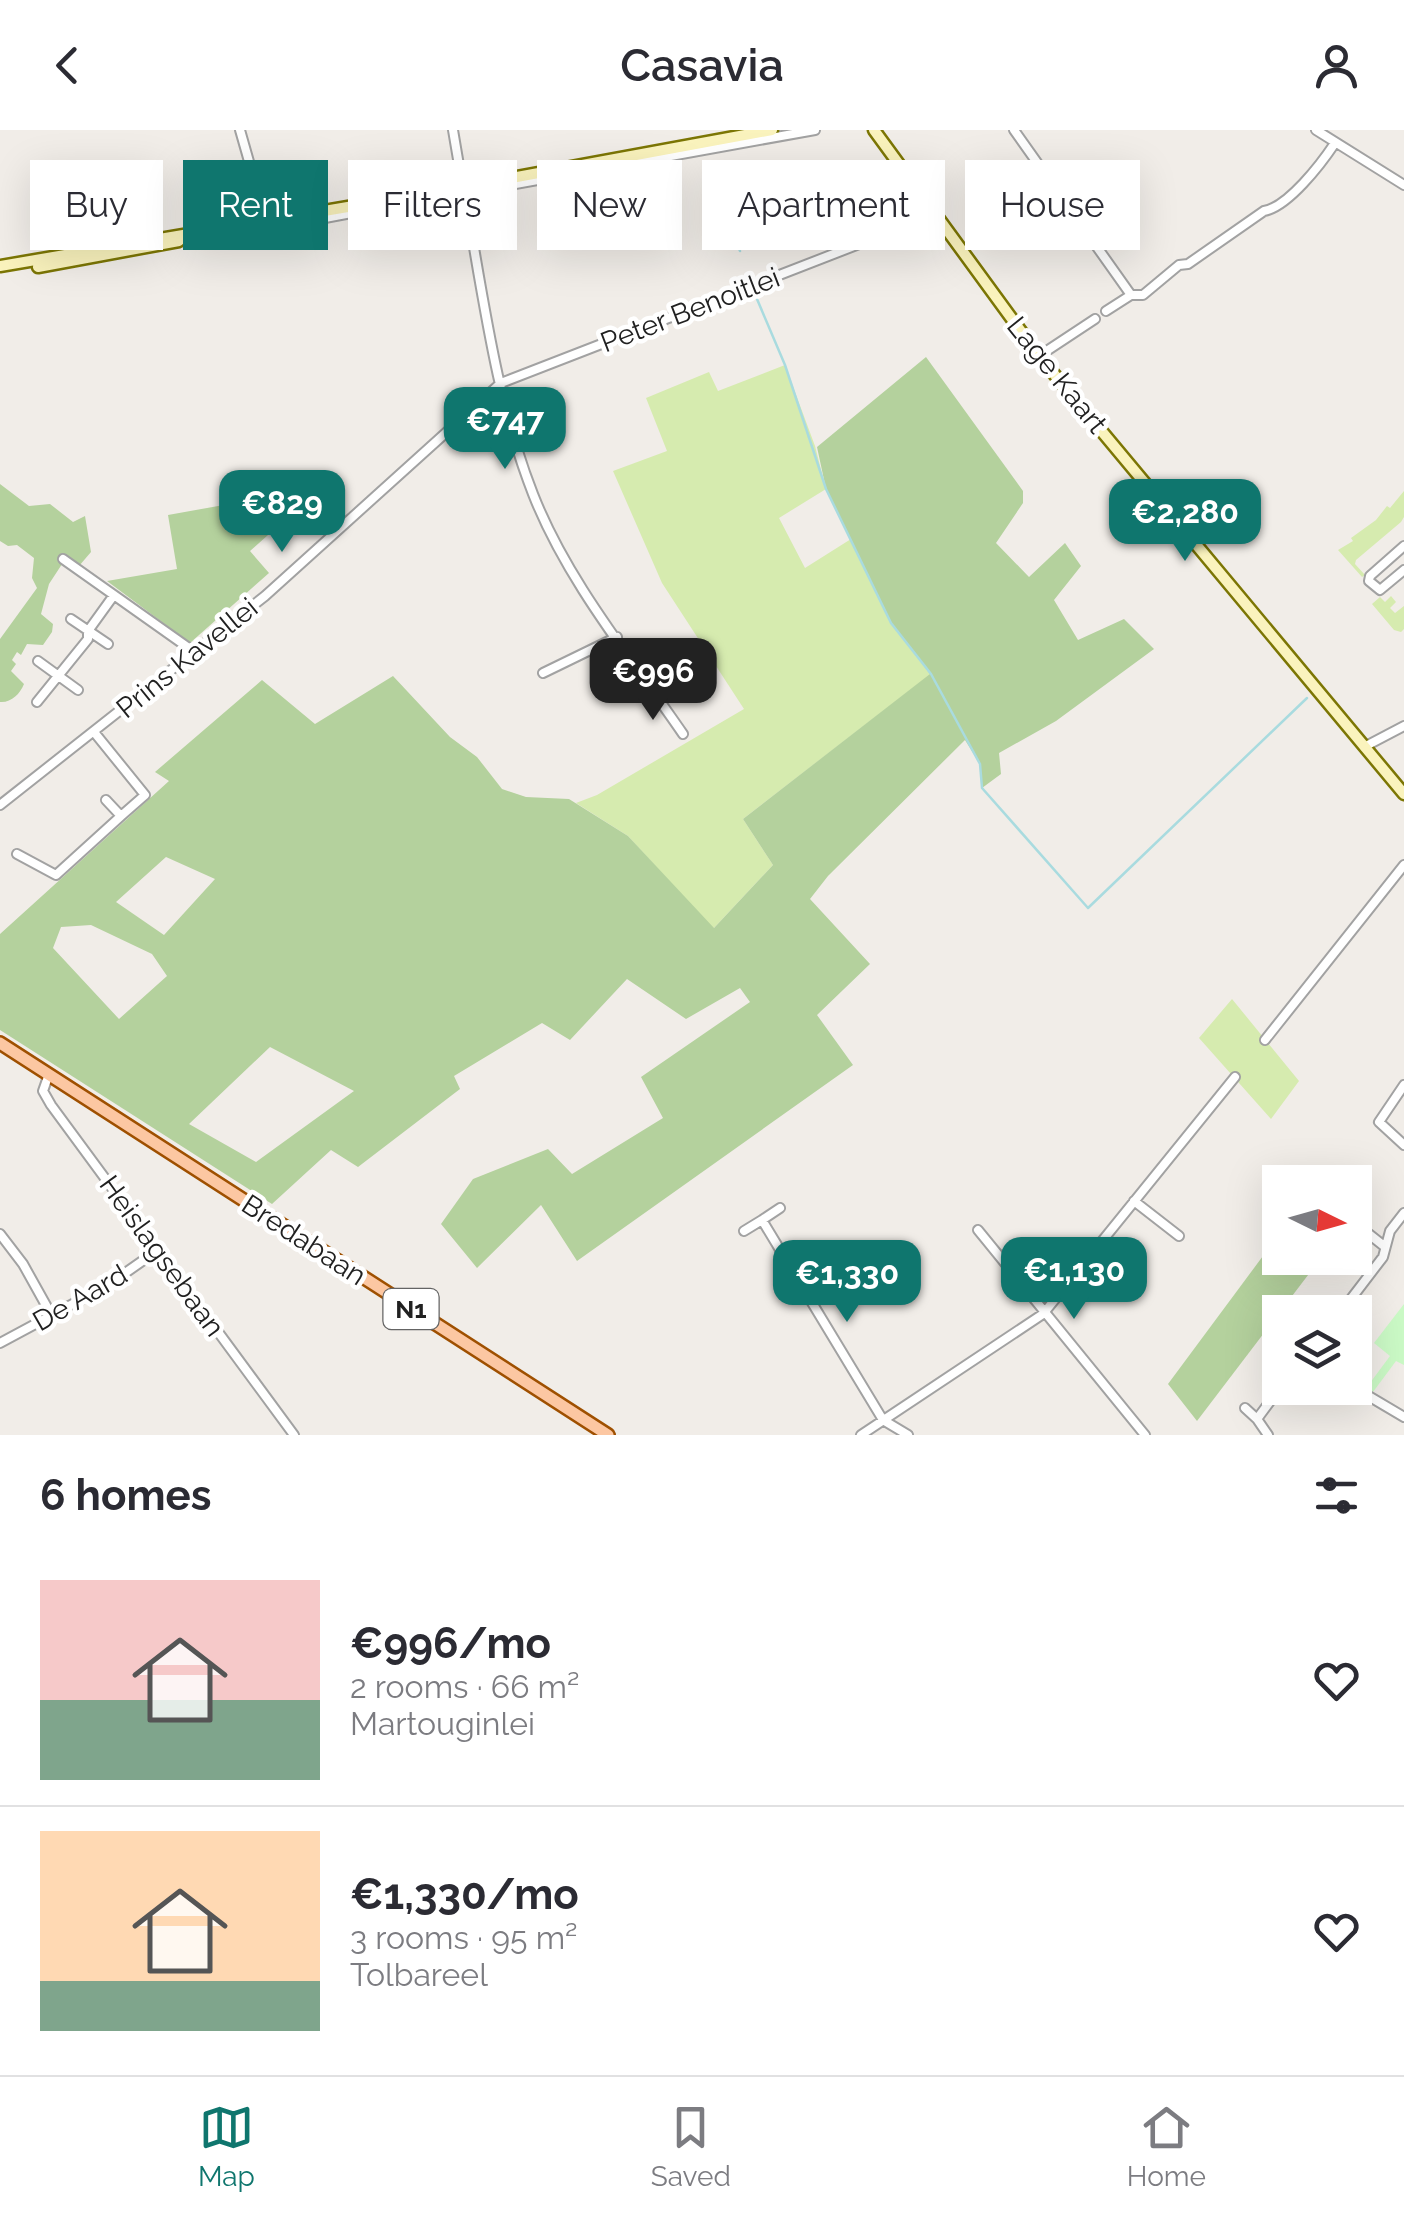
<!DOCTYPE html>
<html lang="en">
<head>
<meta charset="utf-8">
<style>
  :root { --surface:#fff; --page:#f2f2f3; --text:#2b2b33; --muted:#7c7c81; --line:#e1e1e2; --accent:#0f766e }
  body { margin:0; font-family:Raleway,sans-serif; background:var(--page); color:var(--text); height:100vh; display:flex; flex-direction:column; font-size:38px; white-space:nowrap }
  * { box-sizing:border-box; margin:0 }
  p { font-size:32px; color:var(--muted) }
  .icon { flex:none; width:55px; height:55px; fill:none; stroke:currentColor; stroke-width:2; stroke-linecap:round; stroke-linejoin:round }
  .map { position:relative; height:1305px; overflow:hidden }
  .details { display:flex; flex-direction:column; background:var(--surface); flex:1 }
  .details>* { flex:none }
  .hud { position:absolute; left:30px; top:30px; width:1345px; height:90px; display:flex; gap:20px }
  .needle { width:65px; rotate:95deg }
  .fabs { position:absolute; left:1262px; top:1035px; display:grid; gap:20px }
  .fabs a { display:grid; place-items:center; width:110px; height:110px; border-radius:0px; background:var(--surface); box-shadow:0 10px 40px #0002; font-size:50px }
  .price { position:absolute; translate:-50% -85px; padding:0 22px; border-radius:20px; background:var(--accent); color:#fff; font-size:32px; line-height:65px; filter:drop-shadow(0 2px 5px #0008) }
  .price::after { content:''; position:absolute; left:50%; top:60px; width:30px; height:22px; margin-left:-15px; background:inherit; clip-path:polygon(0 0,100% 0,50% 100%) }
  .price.on { background:#222; color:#fff }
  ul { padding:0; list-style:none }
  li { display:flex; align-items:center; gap:30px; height:250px; padding:0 40px }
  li+li { border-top:2px solid var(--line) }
  li span { display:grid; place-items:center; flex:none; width:280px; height:200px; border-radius:0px; color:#555 }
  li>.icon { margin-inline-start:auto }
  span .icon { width:120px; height:120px; fill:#fffc; stroke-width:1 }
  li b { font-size:42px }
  h2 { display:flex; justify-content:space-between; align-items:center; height:120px; padding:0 40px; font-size:42px }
  .chip { padding:0 35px; border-radius:0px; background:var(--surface); box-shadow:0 10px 40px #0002; font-size:35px; line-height:90px }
  .chip.on { background:var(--accent); color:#fff }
  header { display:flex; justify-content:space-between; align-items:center; height:130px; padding:0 40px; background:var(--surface); font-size:45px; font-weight:600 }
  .menu { display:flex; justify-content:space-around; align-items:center; height:140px; border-top:2px solid var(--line); background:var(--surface); font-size:28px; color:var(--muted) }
  .menu a { display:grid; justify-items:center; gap:5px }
  .menu .on { color:var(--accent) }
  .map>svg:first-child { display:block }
</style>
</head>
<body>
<header><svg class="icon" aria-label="back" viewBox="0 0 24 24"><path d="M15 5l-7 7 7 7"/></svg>Casavia<svg class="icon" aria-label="person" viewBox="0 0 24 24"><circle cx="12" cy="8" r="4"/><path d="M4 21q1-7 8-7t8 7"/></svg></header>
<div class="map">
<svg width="1404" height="1305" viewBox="0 0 1404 1305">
  <rect width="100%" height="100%" fill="#f1ede8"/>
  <path fill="#d6ebaf" d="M785 235 815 316 826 359 779 388 805 438 851 409 891 493 931 544 743 689 773 735 713 799 628 706 576 673 597 665 744 579 662 453 613 341 667 321 646 268 709 242 718 261Z
    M1404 361V387L1401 392 1356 430 1355 434 1365 445 1362 447 1338 420 1353 411 1351 408 1376 390 1387 376 1390 378Z
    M1391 466 1396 472 1390 478 1395 483 1404 476V499L1401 502 1394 500 1372 474 1380 467 1385 472Z
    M1232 869 1299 951 1271 989 1199 908Z"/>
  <path fill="#b4d19d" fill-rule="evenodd" d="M926 227 1023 361V373L996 413 1029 447 1065 413 1081 436 1054 470 1078 510 1124 489 1154 519 1056 591 999 623 1001 644 982 658 980 634 965 610 828 746 810 769 870 834 817 885 853 935 577 1131 541 1075 477 1138 441 1094 473 1049 548 1019 572 1044 663 988 641 947 750 872 740 858 686 889 627 849 570 910 542 893 454 946 460 959 358 1037 331 1020 272 1074 0 900V804L169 651 155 642 262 550 315 594 393 546 450 607 477 627 502 659 526 667 569 669 628 706 714 798 773 735 743 689 930 544 891 493 826 359 817 317ZM166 727 215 749 164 805 116 772ZM91 795 152 824 167 846 119 889 53 818 61 797ZM270 917 354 961 256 1032 189 994Z
    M0 354 29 376 50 374 73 392 85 386 91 422 79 436 66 428 49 454 41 484 53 494 52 502 43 515 27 514 21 525 17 522 12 530 16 534 11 541 24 554C20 564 11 573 0 572V509L37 458 32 448 34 428 17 415 8 416 0 411Z
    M257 369 268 405 250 421 269 443 190 513 107 451 177 439 168 385Z
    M1280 1103V1128H1321L1197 1291 1168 1254Z"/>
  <path fill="#cbfac6" d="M1404 1174V1235L1396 1231 1373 1262 1367 1257 1390 1226 1374 1213Z"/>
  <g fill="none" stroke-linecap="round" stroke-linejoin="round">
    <path stroke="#a9dbdf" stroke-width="2.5" d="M717 93 731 99 740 121
      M754 162 785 235 826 359 891 493 931 544 980 634 982 658 1088 778 1307 568"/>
    <defs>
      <path id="street" d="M240 0 262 77
        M453 0 461 47
        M1014 0 1131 165
        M1316 0 1404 55
        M471 62 815 0
        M465 66C483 165 496 270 533 364 567 451 631 528 683 604
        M277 90 278 97 288 95 457 63
        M1106 181 1131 165H1143L1179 135 1188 134 1264 81C1288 77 1321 34 1335 13
        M1039 226 1095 189
        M1404 416 1370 446 1369 451 1380 460 1404 440
        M63 429 193 521
        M71 489 108 514
        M38 531 78 560
        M543 543 617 507
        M37 572 88 509V501L114 465
        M94 602 145 665 121 686 106 670
        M1364 617 1404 596
        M0 675 265 466 501 253 934 85
        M17 724 56 745 121 686
        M1265 910 1404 735
        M49 944 43 961 51 975 294 1305
        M1404 955 1379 992 1404 1015
        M1134 1071 1179 1106
        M780 1078 762 1090 883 1290 908 1305
        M1355 1093 1384 1116
        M978 1100 1145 1305
        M744 1101 762 1090
        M0 1104 23 1134 52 1186
        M1341 1182 1383 1127 1390 1101 1404 1083
        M0 1213 108 1155 158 1120
        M1355 1258 1404 1287
        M1245 1278 1257 1289 1268 1305
        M1257 1289 1280 1258
        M861 1305 1043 1184 1235 947"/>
      <path id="secondary" d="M874 0 1039 226 1404 664
        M454 59 455 53 461 47 469 48 473 55
        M0 136 454 59 457 63 465 66 471 62 473 55 772 0
        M38 137 179 111"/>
      <path id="primary" d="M0 913 608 1305"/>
    </defs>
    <use href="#street" stroke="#a2a2a2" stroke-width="12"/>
    <use href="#secondary" stroke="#7c7604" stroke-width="15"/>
    <use href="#primary" stroke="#9f5000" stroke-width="16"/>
    <use href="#street" stroke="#fff" stroke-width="8"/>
    <use href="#secondary" stroke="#faf3bd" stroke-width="10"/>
    <use href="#primary" stroke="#fcc7a2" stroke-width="11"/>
  </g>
  <g text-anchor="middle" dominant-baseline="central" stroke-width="9" stroke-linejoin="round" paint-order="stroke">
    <rect fill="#fff" stroke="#646464" stroke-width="2.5" x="383.5" y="1159" width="55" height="40" rx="8"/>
    <g font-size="25" font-weight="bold" fill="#212121">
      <text x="411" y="1179">N1</text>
    </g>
    <g font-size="28" fill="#212121" stroke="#fff">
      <text transform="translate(690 180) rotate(-21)">Peter Benoitlei</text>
      <text transform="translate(1057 245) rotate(51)">Lage Kaart</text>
      <text transform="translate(187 528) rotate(-39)">Prins Kavellei</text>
      <text transform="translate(304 1110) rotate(33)">Bredabaan</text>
      <text transform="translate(162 1126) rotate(54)">Heislagsebaan</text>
      <text transform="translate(80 1168) rotate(-30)">De Aard</text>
    </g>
  </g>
</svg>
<div class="fabs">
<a><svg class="needle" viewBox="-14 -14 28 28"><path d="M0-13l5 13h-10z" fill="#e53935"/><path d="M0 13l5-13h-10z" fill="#7c7c81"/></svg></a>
<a><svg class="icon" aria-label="layers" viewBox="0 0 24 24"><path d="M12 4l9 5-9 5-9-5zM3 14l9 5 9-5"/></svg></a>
</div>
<b class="price" style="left:505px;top:342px">€747</b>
<b class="price" style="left:282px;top:425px">€829</b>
<b class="price" style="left:1185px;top:434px">€2,280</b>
<b class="price on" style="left:653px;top:593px">€996</b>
<b class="price" style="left:1074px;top:1192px">€1,130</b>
<b class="price" style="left:847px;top:1195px">€1,330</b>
<div class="hud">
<a class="chip">Buy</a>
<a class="chip on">Rent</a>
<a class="chip">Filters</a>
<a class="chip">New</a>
<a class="chip">Apartment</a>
<a class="chip">House</a>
</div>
</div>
<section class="details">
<h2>6 homes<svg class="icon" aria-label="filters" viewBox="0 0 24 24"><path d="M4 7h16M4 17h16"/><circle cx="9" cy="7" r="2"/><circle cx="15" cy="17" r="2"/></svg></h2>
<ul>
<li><span style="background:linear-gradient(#f6c9c9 60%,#7fa58c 0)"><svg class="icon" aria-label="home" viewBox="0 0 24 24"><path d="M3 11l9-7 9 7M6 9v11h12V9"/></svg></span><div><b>€996/mo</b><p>2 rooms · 66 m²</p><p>Martouginlei</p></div><svg class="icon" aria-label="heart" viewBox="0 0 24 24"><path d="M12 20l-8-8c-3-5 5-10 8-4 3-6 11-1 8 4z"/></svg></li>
<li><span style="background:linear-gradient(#ffd9b3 75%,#7fa58c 0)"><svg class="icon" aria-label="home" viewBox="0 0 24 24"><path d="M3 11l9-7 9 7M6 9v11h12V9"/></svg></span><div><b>€1,330/mo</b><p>3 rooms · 95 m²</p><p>Tolbareel</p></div><svg class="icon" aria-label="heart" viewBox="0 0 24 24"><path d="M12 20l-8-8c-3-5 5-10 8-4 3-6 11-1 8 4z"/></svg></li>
</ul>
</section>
<nav class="menu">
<a class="on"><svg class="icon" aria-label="map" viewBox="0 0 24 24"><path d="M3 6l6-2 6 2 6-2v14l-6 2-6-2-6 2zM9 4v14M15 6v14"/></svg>Map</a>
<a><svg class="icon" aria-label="saved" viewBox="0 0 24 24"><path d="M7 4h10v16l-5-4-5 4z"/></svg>Saved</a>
<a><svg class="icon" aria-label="home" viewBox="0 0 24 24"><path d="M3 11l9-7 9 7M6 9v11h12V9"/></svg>Home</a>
</nav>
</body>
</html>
